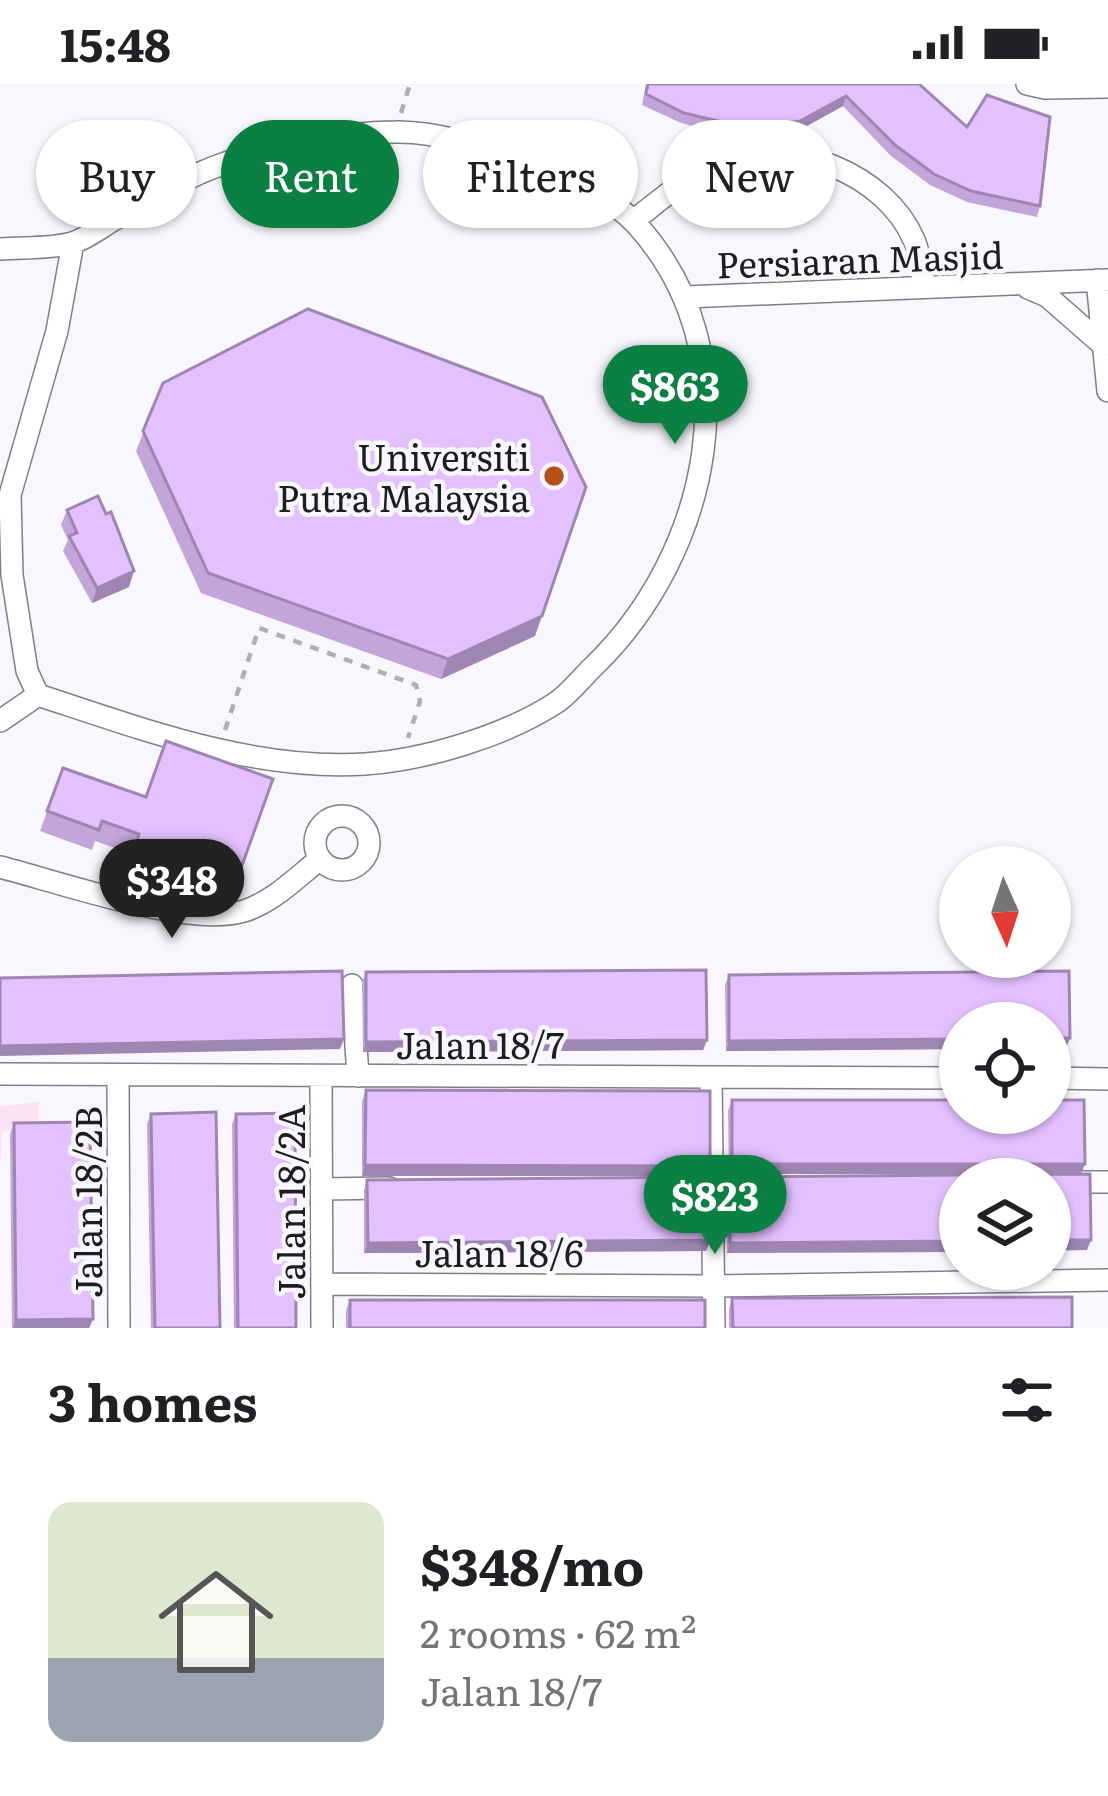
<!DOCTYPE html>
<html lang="en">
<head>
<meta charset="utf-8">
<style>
  :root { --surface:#fff; --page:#f2f2f2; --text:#202124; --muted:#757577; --line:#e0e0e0; --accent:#0b8043 }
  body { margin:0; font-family:Literata,serif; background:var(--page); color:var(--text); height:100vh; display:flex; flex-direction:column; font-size:45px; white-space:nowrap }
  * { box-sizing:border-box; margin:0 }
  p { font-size:39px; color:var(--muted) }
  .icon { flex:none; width:66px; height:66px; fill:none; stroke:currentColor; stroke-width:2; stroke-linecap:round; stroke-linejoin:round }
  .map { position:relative; height:1244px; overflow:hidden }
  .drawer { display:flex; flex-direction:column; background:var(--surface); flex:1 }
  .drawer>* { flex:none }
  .top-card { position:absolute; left:36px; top:36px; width:1038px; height:108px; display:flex; gap:24px }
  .needle { width:78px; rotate:177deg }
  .buttons { position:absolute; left:939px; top:762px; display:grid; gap:24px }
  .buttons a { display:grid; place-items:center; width:132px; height:132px; border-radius:50%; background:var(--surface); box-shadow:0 3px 9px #0004; font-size:60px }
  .price { position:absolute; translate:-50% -102px; padding:0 27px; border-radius:42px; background:var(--accent); color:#fff; font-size:39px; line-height:78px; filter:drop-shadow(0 3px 6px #0008) }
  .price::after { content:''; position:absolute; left:50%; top:72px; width:36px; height:27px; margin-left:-18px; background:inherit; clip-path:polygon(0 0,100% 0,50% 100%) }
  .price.active { background:#222; color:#fff }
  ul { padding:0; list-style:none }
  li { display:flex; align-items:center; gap:36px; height:300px; padding:0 48px }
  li+li { border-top:3px solid var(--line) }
  li span { display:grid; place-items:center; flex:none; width:336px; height:240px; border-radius:24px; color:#555 }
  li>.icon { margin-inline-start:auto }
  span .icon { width:144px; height:144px; fill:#fffc; stroke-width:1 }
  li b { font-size:51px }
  h2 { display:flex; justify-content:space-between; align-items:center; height:144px; padding:0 48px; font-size:51px }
  .chip { padding:0 42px; border-radius:54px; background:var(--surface); box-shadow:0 3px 9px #0004; font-size:42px; line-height:108px }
  .chip.active { background:var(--accent); color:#fff }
  .status { display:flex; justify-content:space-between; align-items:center; height:84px; padding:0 60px; background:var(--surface); direction:ltr }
  .status svg { height:33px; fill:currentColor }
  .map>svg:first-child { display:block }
</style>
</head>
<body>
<div class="status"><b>15:48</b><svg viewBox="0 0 49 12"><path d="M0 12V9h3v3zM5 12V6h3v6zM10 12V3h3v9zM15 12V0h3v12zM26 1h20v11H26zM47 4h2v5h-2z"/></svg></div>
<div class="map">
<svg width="1108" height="1244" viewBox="0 0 1108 1244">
  <rect width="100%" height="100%" fill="#f7f7fd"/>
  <path fill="#fae2f4" d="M39 1018 38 1041 2 1048 0 1086V1022Z"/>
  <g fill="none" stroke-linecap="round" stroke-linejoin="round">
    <defs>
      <path id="minor" d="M1027 0 1045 4 1108 3
        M633 137C663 114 690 89 726 76 792 53 886 90 914 156 920 169 921 187 924 201
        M0 165C23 163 51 165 72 159 86 155 100 144 112 137 141 120 170 103 200 89 250 67 340 48 395 48 438 47 487 64 527 80 564 94 610 111 637 141 754 271 710 469 594 582 581 594 569 611 554 620 504 652 425 676 365 680 253 687 142 645 38 611L27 587 12 491 10 411 57 247 73 159
        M1097 196 1108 307
        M1028 204 1047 212 1103 261
        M685 213 1108 196
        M0 637 38 611
        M315 759a27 27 0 1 1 54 0a27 27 0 1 1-54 0Z
        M0 783C59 798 189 844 244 827 273 818 296 794 320 775
        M352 901 358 992
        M0 990 960 994
        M118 991 119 1244
        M321 992 322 1244
        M711 993 714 1244
        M1050 994 1108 995
        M1050 1098H1108
        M685 1099H755
        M322 1105 389 1104
        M322 1200 714 1202 1108 1196"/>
    </defs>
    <use href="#minor" stroke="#7f7f88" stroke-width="24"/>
    <path stroke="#afafb4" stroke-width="4.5" stroke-dasharray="9 9" stroke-linecap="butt" d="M401 29 410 0
      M225 646 259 544 416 601 420 617 408 654"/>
    <use href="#minor" stroke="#fff" stroke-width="21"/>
  </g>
  <path fill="#c3a5da" d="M646 0H919L1040 122 1037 133 967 118 930 101 891 72 843 22 796 48 744 55 681 39 642 21Z
    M163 299 535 552 441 595 201 509 136 367Z
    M67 426 129 503 92 519 63 467 68 456 61 441Z
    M63 684 146 713 273 695 229 818 127 782 132 770 95 757 92 766 40 747Z
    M1069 887 1070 954 1066 964H1050V939H960V965L726 967 725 901 729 891Z
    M366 888 707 956 703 966 363 968 362 898Z
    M366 1006 706 1092H362V1017Z
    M732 1016 1085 1080 1081 1090 1087 1166 960 1095V1168L727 1169 726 1104 730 1093 1066 1090H729L728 1027Z
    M151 1030 220 1244H151L147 1040Z
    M236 1030 296 1244H234L232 1040Z
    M14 1039 93 1235 89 1244H12L10 1050Z
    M367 1096 710 1156 706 1167 364 1169V1106Z
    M732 1214 1072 1244H729V1225Z
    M350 1216 705 1244H346V1226Z"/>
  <path fill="#9f86b2" d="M846 12 843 22 796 48 744 55 748 44Z
    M134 487 129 503 92 519 97 504Z
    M542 532 535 552 441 595 448 575Z
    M1050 954H1070L1066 964H1050Z
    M344 955 340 965 0 972V962Z
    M960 955V965L726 967 729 957Z
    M707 956 703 966 363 968 366 958Z
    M732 1080H1085L1081 1090H729Z
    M365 1081 710 1082 706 1092H362Z
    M710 1156 706 1167 364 1169 368 1159Z
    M1050 1156H1091L1087 1166 1050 1167Z
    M960 1157V1168L727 1169 730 1159Z
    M93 1235 89 1244H13L16 1236Z"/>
  <path fill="#e3c0fe" stroke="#9f86b2" stroke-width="3" d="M648 0H919L967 43 987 11 1050 33 1040 122 971 107 934 90 895 61 846 12 800 37 748 44 684 29 646 10Z
    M308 225 542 313 586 403 542 532 448 575 208 489 143 347 163 299Z
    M98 412 106 430 111 428 134 487 97 504 69 452 77 449 67 426Z
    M166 657 273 695 236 798 135 762 139 750 102 737 99 746 47 727 63 684 146 713Z
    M706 886 707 956 366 958V888Z
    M342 887 344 955 0 962V894Z
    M1069 887 1070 954H1050V939H960V955L729 957V891Z
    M366 1006 710 1007V1082L365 1081Z
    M732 1016H960V1029H1050V1016H1084L1085 1080H732Z
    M216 1028 220 1244H155L151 1030Z
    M295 1029 296 1244H238L236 1030Z
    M90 1038 93 1235 16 1236 14 1039Z
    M1090 1090 1091 1156H1050V1095H960V1157L730 1159V1093Z
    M709 1093 710 1156 368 1159 367 1096Z
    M1072 1213V1244H733L732 1214Z
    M350 1216H705V1244H350Z"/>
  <circle fill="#b45117" stroke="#f7f7fd" stroke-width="4.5" cx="554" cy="392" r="12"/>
  <g text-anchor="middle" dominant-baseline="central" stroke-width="9" stroke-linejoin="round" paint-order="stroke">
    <g font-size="36" fill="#1e1e21" stroke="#f7f7fd">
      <text transform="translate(860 174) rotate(-2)">Persiaran Masjid</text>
      <text x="480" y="959">Jalan 18/7</text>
      <text transform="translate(86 1118) rotate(-90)">Jalan 18/2B</text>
      <text transform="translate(289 1118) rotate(-90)">Jalan 18/2A</text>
      <text x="499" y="1167">Jalan 18/6</text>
    </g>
    <g font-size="36" fill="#1e1e21" stroke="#f7f7fd" text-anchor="end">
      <text x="530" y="371">Universiti<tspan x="530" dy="41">Putra Malaysia</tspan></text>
    </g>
  </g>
</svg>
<div class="buttons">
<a><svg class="needle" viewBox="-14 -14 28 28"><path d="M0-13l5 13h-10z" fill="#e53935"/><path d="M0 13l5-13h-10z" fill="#757577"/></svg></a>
<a><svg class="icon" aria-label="locate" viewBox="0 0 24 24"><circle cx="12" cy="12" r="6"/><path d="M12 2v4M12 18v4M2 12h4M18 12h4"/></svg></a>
<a><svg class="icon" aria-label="layers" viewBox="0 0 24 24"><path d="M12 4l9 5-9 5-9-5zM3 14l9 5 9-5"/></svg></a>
</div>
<b class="price" style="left:675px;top:363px">$863</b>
<b class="price active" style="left:172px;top:857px">$348</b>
<b class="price" style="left:715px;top:1173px">$823</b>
<div class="top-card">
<a class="chip">Buy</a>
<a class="chip active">Rent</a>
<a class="chip">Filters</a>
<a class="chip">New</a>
</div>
</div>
<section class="drawer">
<h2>3 homes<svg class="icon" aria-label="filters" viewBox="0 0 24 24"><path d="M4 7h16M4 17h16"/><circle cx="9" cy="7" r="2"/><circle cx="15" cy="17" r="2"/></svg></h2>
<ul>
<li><span style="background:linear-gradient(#dfe7d0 65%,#9aa5b1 0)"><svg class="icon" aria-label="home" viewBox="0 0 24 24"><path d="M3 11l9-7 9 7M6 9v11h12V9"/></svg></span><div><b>$348/mo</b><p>2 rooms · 62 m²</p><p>Jalan 18/7</p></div></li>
</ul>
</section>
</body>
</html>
